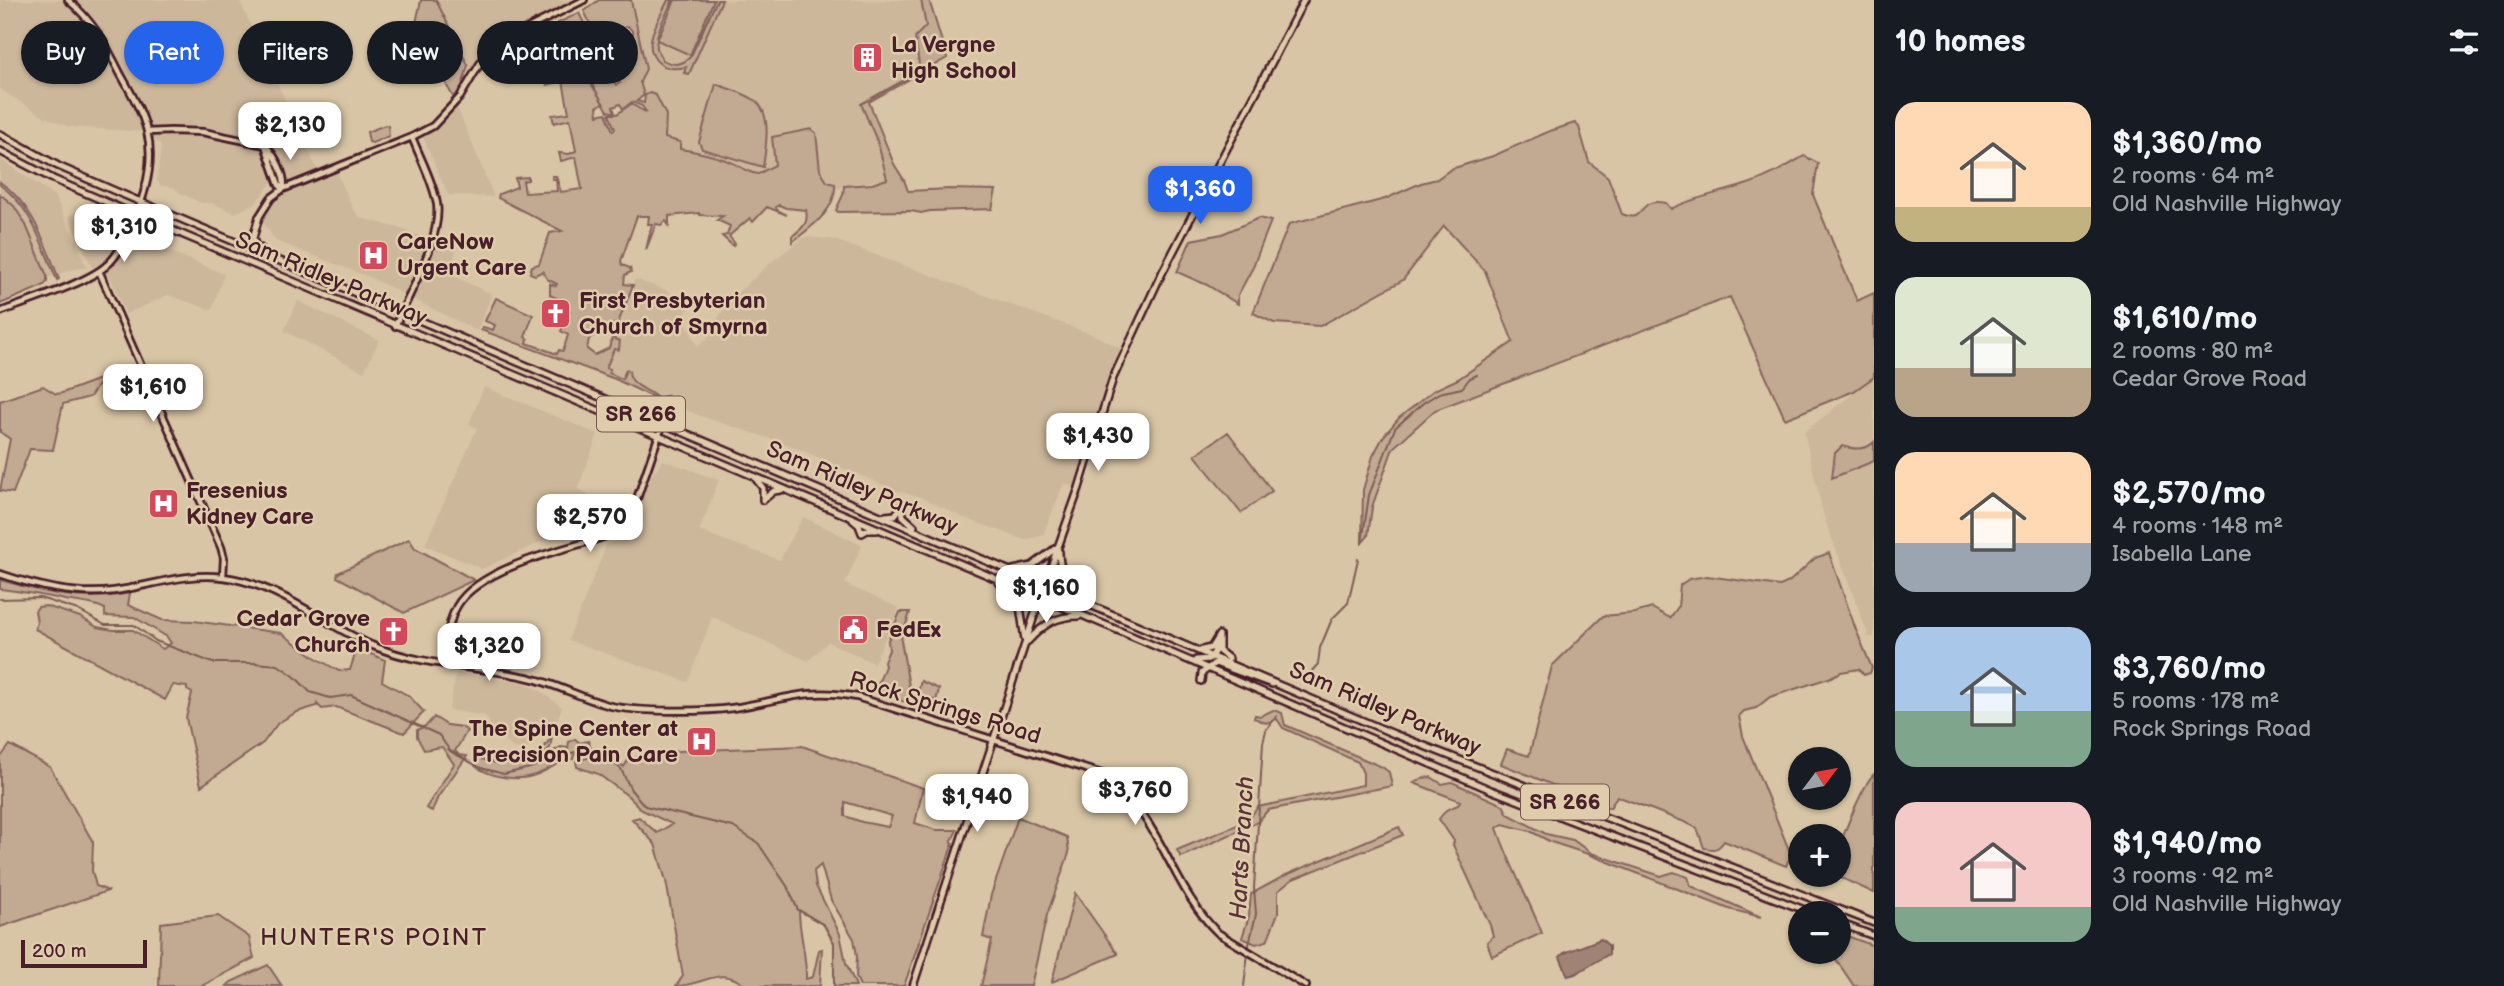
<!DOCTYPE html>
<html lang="en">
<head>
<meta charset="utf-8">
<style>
  :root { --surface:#171b24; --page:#20242c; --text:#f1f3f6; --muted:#9ea1a6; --accent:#2563eb }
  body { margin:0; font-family:"Balsamiq Sans",sans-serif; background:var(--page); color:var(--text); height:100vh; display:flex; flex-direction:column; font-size:26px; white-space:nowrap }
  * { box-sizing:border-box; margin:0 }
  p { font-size:23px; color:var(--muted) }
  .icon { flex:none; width:38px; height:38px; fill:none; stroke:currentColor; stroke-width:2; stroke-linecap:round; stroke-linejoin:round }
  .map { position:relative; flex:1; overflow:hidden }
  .panel { display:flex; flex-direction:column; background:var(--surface); width:630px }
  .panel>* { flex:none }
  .guide { position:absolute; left:21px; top:21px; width:665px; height:63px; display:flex; gap:14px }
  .needle { width:46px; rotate:58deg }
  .fabs { position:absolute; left:1788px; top:747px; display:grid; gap:14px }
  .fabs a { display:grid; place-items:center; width:63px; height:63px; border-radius:50%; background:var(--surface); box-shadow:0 2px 5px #0004; font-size:35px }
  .scale { position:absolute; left:21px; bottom:18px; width:126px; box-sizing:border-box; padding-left:7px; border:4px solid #4a1f2b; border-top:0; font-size:19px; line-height:24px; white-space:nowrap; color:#4a1f2b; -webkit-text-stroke:5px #deccaa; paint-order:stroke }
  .price { position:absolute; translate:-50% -60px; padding:0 16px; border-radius:14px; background:#fff; color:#222; font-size:23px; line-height:46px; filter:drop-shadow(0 2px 4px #0008) }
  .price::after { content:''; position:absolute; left:50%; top:42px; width:21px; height:16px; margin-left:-10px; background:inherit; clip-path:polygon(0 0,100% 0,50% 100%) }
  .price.on { background:var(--accent); color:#fff }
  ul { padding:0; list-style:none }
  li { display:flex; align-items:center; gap:21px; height:175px; padding:0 21px }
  li span { display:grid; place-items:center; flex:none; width:196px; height:140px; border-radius:21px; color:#555 }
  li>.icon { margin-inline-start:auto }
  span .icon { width:84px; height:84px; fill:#fffc; stroke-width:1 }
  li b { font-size:30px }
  h2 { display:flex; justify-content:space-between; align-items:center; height:84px; padding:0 21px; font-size:30px }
  .pill { padding:0 24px; border-radius:32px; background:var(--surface); box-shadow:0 2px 5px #0004; font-size:24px; line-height:63px }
  .pill.on { background:var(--accent); color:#fff }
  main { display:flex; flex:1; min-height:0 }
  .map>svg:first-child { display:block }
</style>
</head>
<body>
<main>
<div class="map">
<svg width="1874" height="986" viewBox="0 0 1874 986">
  <rect width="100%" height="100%" fill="#d8c5a5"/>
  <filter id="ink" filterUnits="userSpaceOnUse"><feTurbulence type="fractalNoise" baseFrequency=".0143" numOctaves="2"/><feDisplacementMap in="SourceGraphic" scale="14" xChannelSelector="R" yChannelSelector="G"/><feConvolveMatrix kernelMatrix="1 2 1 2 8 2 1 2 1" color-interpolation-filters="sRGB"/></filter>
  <g filter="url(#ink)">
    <path fill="#ccb79b" d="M0 0H239L317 169 333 163 353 209 361 218 402 229 456 251 448 274 492 294 477 331 369 277 276 241 259 217 261 210 283 189 275 178 255 204 235 213 212 203H201L180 193 175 188 160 185 157 180 161 146 147 132 69 127 45 117 3 91 0 89Z
      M436 0H573L495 40 470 71Z
      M629 0H921L926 26 916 38 921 71 861 104 878 143 887 179 844 186 830 192 684 194 639 88 636 22Z
      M457 107 494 197 448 195 423 137 442 124Z
      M0 159 55 196 87 267 66 271 0 298Z
      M84 210 108 220 123 256 155 245 224 274 212 310 168 295 126 314 110 277 92 267 68 216Z
      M804 237 832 239 1091 334 1125 350 1079 488 1064 483 1043 535 1025 540 962 517 921 497 897 491 787 444 703 417 604 375 619 329 618 323 635 279 665 290 690 307 683 317 698 347 710 335 712 327 732 298 769 264Z
      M298 301 379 340 364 372 284 331Z
      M1874 377V637H1869L1824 517 1804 432Z
      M484 387 598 434 578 489 590 495 574 527 482 569 425 545 477 428 469 424Z
      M663 460 719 480 699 531 780 560 803 517 862 545 845 584 899 608 874 663 828 642 808 661 712 617 688 682 568 640 607 544 627 538 651 476Z
      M456 673 522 682 539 690 562 707 557 721 524 750 512 747 492 730 486 716 449 710Z"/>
    <path fill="#c1aa91" stroke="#86645e" stroke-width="2" fill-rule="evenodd" d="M421 0H436L468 65 462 86 454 98 447 86 440 57 422 64 413 37Z
      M599 0H631L646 69 640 82 644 95 637 101 644 103 645 95 650 93 656 95 666 115 665 138 680 142V149C699 152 720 156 737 165 744 169 749 173 758 174L775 165 772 137 811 129 816 133 820 170 827 182 835 184C837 210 811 227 792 242V236C803 228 809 223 806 210L786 208 779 205 776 207 777 210 787 215 767 207 753 222 750 218 729 236 735 244 733 246 722 236 727 235 730 226 717 220 723 216 700 215 699 213 669 216V226L666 221 661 225 656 224 646 250 652 224H648L649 216H637L621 261 622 265 630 268 631 272 625 275 624 284 633 285 618 323 603 328 589 339 587 349 595 355 609 348 612 338 620 341 619 350 614 349 606 368 610 369 609 373 622 379 626 370 629 371C630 387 649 389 657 398L666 396 661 401 615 379 481 330 483 327 493 330 495 325 485 321 496 298 533 315 525 337 528 339 527 343 557 354 559 350 563 351 568 335 561 331 570 311 565 309 566 303 550 295V284L556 286 557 284 547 279 543 271 535 275 530 273 532 266 539 264 550 233 562 231 498 198 499 194 517 187 515 178 528 177V180L523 181 525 193 557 191 556 179H552V176H556L561 192 582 189 576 157 561 161 559 153 569 154 576 151 570 119 554 123 552 115 569 113 563 81 547 85 546 77 562 75 556 43 543 44 541 47 536 40 541 42 558 32V23L579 13 595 45 591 44 575 52 574 56 603 103 597 107 598 115 606 113 613 131 615 129 609 114H617L631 104 647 113 642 106 632 102 623 109 620 104 613 107 615 113 608 111 596 91 583 61 603 53 612 67 607 70 616 85 620 83 618 80 625 77 619 64 614 66 604 51 633 37V32L628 26 598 40 584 11Z
      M668 0H673C665 18 647 42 663 60 673 66 683 65 691 56L717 0H722L689 74 684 73 686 67C677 69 667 70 659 63 639 46 660 18 668 0Z
      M675 0H714L690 55 657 40Z
      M921 0H929L947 58 869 102 894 164 904 180 908 191 949 189 996 190 992 209 930 211 921 213 911 211 838 212 836 210 843 195 844 186 872 184 887 179 878 143 861 104 920 71 915 37 926 26Z
      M716 84C728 89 742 92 753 99 773 111 766 147 763 167L702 149 699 142Z
      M1575 123 1579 127 1589 162 1608 177 1622 214C1639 221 1637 212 1648 204 1653 201 1661 202 1666 203L1671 209C1694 197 1721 193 1745 185 1766 179 1785 167 1804 156L1818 163 1813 195 1857 301 1874 293V377L1854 391 1785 419 1730 297 1435 410 1393 448 1372 507 1368 536 1362 543 1363 490 1373 456 1383 437 1399 418 1434 390 1458 379 1513 342 1485 271 1444 226 1403 280 1320 326 1274 323 1253 313 1289 224 1385 199 1421 183 1437 179 1451 169 1493 156 1550 131Z
      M385 125 388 126 389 136 372 143 369 142 367 132Z
      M0 182C33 204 45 244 59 279L57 280C42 246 32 207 0 185Z
      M0 194 14 206 26 225 47 276V282L43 286 0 304Z
      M1259 218 1271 221 1252 269 1238 295V304L1207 285 1177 272 1191 240 1222 234Z
      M108 376 113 380 115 388 136 381 139 384 115 393 108 383 98 385 90 397 63 404 53 450 30 449 13 493 0 491 10 439 0 432V401L43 386 56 394 62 393Z
      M1228 432 1272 491 1241 513 1195 455Z
      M1874 442V461L1832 478 1835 453 1842 446C1853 449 1865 451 1874 442Z
      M409 539 415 548 474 580 404 613 337 577 338 573Z
      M1829 553 1856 630 1872 668 1870 673 1864 675 1859 669 1841 672 1829 678 1770 697 1756 708 1744 711 1739 716 1743 736 1791 855 1786 866 1724 841C1718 850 1714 850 1704 848L1697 828 1687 823 1617 796 1610 808 1501 764 1507 749 1529 756 1552 666 1603 616 1635 613 1652 608 1670 618 1678 607 1680 585 1689 579 1707 576 1780 586 1789 582 1815 558Z
      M0 580C46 593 82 603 130 593L128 605 162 620 194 621 281 633 316 658 339 671 350 670 357 648 385 660 382 681 409 696 424 712 404 733 336 707 322 709 317 704V706L297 712 278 723 263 743 201 786 186 718 192 693 187 690V687L173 685 165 700 35 629 37 622 35 611 38 607 46 606 80 617 97 627 113 630H133L163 649 171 643 167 637 134 617 105 616V609C92 602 76 603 61 599 40 595 21 591 0 589Z
      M900 612H910L901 640 912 704 875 692 885 666 884 662 889 650 888 640Z
      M921 681 939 689 936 701 917 695Z
      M1273 710 1282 713 1285 725 1382 767 1389 772 1392 786 1268 810 1258 822 1181 857 1177 850 1247 821 1258 807 1363 785V773L1358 762 1283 728 1277 719 1266 723 1254 718 1255 715 1261 716Z
      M434 717 447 725 462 727 467 731 455 751 459 755 467 756 438 797 432 811 426 808 454 764 442 747 424 750 417 737V730L427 725Z
      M552 737 550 748 541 758 561 747 568 748 569 742 575 739 580 743 588 741 591 748 574 755 573 759C559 761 551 769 538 774 519 782 492 778 475 766L478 758 499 764 518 761 524 762 528 758H535Z
      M10 745 50 767 93 842 92 871 96 886 108 891 0 927V758Z
      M802 746 923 788 915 823 936 830H957L951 842 953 843 904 986H860L856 977 857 956 854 939 831 900 821 865 814 871 816 886 840 934 846 963 856 986H834V943L824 925 799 910C799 934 807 956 806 979L813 977 819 950 822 949 820 986H745C721 964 703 986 676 986L683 976 666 881 655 844 632 819 639 817 657 833 672 824 642 810 628 796 598 774 577 767 576 761 608 752 624 767 628 760 655 752ZM845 802 892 816 888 827 862 822 845 816Z
      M1874 774V893L1835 875H1839C1839 868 1838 859 1839 852 1841 837 1864 783 1874 774Z
      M1431 777 1442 784 1452 782 1503 805 1508 814 1546 834 1573 840 1591 853 1661 876 1674 872 1688 877 1691 886 1761 917 1729 909 1588 854 1551 842 1530 831 1503 824 1497 828C1509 864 1528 898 1542 933L1492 956 1487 942 1493 936 1490 925 1453 845 1454 841 1439 819 1446 810 1458 805 1460 801 1414 783 1423 778Z
      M1018 817 1067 837 1069 853 1047 915 1031 986H981L992 940 983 937 991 895Z
      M1399 827 1403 835 1293 879 1278 891V913L1267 941 1256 944 1242 938 1249 916 1251 894 1286 875Z
      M1075 893 1118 954 1052 982V981Z
      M218 916 249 937 254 958 202 986H159L161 923Z
      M1839 933 1874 946V986H1854L1831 952H1839Z
      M268 965 282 986H227L231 982Z"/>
    <path fill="#a08375" stroke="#7e5b57" stroke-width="2" d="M1601 939 1609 946V954L1575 974 1568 976 1560 957 1564 953Z"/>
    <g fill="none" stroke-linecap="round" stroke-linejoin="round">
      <path stroke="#7e5b57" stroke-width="2" d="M1362 543 1369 495 1395 428 1423 403 1439 393 1462 388 1470 378 1477 375
        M0 599 40 598 78 610 105 625H134L156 641 213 663H255L278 665 294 676 310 692 330 698 351 695 439 735 450 751 481 768 504 774 530 768 558 756 589 749 605 756 621 769 631 790 645 806 733 827 758 843 787 886 798 910 824 925 834 943V986
        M1303 681 1318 664 1320 648 1332 619 1348 603 1358 559
        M1244 986 1249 945 1256 914 1254 888 1263 743 1266 730 1277 716"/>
      <defs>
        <path id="minor" d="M147 132 171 131 203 132 265 145C274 154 287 176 283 189
          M265 145 279 185 283 189
          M259 217 271 198 283 189 412 137 433 126 460 97 481 62 500 42 584 0
          M99 271 221 547 224 558 223 576
          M0 312C26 302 88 283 107 265 119 255 125 238 132 224 145 196 155 163 147 131 142 111 130 91 120 73 106 45 93 21 68 0
          M395 326C409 294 442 237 437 204 433 181 420 158 412 137
          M0 574C36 586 75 596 114 591 150 586 186 572 223 577 281 584 324 626 376 647 424 666 476 666 526 677 555 683 582 699 611 706 638 712 704 712 732 708 781 701 805 687 857 697L1102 774C1159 810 1170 887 1218 933L1306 986
          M445 664C447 645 447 623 457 606 476 573 544 554 580 544 601 538 618 535 631 516L663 423"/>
        <path id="major" d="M0 134 58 166 115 191 1394 734 1874 923
          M0 151 53 179 120 208 1207 668 1491 790 1815 914
          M259 217 253 238 255 245 261 249
          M756 479 763 488V500
          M763 500 774 491 781 490
          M902 506 903 516 914 526
          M885 516 895 515 902 506
          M853 520 859 525 862 533 867 530H877
          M1059 552C1059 572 1067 584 1081 598
          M1013 570 1032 566 1056 548
          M998 582 1020 606 1025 640
          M1219 635V651L1229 659
          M1028 641C1044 624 1056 616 1079 616
          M1202 650 1211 648 1219 635
          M1196 660 1210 659 1219 644
          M1201 681 1202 673 1215 663 1272 684
          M1839 923 1874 936
          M913 986 1040 598 1079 488 1113 378 1159 279 1304 0"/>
      </defs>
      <use href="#minor" stroke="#4a1f2b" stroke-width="10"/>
      <use href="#major" stroke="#4a1f2b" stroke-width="10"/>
      <use href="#minor" stroke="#deccaa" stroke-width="4.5"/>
      <use href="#major" stroke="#deccaa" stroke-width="5"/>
    </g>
  </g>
  <defs>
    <symbol id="building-square" viewBox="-11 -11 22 22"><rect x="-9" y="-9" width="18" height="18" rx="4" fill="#d1495b" stroke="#deccaa"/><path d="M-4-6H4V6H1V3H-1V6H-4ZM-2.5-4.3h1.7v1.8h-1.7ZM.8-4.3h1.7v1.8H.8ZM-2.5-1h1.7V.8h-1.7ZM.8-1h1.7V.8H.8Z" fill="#fff"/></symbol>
    <symbol id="hospital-square" viewBox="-11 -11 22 22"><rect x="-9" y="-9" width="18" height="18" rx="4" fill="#d1495b" stroke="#deccaa"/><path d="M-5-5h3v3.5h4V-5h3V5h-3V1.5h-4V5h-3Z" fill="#fff"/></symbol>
    <symbol id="church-square" viewBox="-11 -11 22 22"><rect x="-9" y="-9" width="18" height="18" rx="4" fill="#d1495b" stroke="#deccaa"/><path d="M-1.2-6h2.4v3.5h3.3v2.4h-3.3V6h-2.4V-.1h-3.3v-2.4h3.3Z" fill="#fff"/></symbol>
    <symbol id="civic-square" viewBox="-11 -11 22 22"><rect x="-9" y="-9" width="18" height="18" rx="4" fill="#d1495b" stroke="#deccaa"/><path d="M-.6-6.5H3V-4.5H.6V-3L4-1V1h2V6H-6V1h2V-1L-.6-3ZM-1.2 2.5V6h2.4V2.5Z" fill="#fff"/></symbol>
  </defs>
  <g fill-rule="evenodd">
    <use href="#building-square" x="850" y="40" width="35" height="35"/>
    <use href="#hospital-square" x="356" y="238" width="35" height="35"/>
    <use href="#church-square" x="538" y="296" width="35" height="35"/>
    <use href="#hospital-square" x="146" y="486" width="35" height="35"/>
    <use href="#civic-square" x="836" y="612" width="35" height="35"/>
    <use href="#church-square" x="376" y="614" width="35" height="35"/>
    <use href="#hospital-square" x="684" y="724" width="35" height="35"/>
  </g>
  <g text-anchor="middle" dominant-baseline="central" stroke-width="5" stroke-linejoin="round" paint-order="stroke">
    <g fill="#deccaa" stroke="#765351" stroke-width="2">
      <rect x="597" y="396.5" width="88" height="35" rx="5"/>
      <rect x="1521" y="784.5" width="88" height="35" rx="5"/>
    </g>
    <g font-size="21" font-weight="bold" fill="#4a1f2b">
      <text x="641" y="414">SR 266</text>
      <text x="1565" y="802">SR 266</text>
    </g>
    <g font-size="23" font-weight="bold" fill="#4a1f2b" stroke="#deccaa" text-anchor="start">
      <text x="891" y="45">La Vergne<tspan x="891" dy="26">High School</tspan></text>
      <text x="397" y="242">CareNow<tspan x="397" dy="26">Urgent Care</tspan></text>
      <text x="579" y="301">First Presbyterian<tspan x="579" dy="26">Church of Smyrna</tspan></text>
      <text x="186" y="491">Fresenius<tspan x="186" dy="26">Kidney Care</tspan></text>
      <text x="370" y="619" text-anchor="end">Cedar Grove<tspan x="370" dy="26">Church</tspan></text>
      <text x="876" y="630">FedEx</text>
      <text x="678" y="729" text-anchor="end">The Spine Center at<tspan x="678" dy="26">Precision Pain Care</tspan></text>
    </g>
    <g font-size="23" fill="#4a1f2b" stroke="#deccaa">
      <text transform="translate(331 279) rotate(23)">Sam Ridley Parkway</text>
      <text transform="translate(862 488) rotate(23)">Sam Ridley Parkway</text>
      <text transform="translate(945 708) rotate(17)">Rock Springs Road</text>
      <text transform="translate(1385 709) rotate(23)">Sam Ridley Parkway</text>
    </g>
    <g font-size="24" font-style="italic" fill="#5b333a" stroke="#deccaa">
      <text transform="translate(1242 848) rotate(-87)">Harts Branch</text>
    </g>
    <g font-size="24" letter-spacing="2" fill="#4a1f2b" stroke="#deccaa">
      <text x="374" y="937">HUNTER'S POINT</text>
    </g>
  </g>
</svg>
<div class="fabs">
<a><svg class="needle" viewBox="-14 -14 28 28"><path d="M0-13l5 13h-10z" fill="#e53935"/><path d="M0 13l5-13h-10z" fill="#9ea1a6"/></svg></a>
<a>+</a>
<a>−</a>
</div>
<div class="scale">200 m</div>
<b class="price" style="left:290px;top:162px">$2,130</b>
<b class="price on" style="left:1200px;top:226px">$1,360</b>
<b class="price" style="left:124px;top:264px">$1,310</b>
<b class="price" style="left:153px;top:424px">$1,610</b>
<b class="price" style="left:1098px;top:473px">$1,430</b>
<b class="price" style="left:590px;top:554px">$2,570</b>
<b class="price" style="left:1046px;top:625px">$1,160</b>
<b class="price" style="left:489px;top:683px">$1,320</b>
<b class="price" style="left:1135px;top:827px">$3,760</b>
<b class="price" style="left:977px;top:834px">$1,940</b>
<div class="guide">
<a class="pill">Buy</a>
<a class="pill on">Rent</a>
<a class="pill">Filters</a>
<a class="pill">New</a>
<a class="pill">Apartment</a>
</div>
</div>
<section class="panel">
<h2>10 homes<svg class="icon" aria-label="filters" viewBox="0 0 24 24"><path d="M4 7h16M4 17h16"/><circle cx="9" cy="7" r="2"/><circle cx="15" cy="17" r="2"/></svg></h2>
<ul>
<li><span style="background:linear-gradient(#ffd9b3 75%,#c2b280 0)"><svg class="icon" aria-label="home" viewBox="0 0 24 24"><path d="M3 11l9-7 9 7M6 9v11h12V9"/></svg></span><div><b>$1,360/mo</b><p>2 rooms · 64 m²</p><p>Old Nashville Highway</p></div></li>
<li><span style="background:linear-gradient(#dfe7d0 65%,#b9a48a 0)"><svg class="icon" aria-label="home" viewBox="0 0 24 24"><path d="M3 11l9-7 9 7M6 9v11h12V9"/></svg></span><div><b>$1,610/mo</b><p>2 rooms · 80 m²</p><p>Cedar Grove Road</p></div></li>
<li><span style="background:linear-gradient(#ffd9b3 65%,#9aa5b1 0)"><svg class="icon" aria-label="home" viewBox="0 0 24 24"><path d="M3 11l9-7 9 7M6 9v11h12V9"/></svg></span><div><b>$2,570/mo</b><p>4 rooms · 148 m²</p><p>Isabella Lane</p></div></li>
<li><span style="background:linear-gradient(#a9c7e8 60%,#7fa58c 0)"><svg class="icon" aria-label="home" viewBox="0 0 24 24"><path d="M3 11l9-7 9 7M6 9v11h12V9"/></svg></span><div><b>$3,760/mo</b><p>5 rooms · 178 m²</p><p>Rock Springs Road</p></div></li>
<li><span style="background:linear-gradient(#f6c9c9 75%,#7fa58c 0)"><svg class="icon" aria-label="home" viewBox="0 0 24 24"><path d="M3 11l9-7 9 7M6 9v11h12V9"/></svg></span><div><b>$1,940/mo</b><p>3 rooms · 92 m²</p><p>Old Nashville Highway</p></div></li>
</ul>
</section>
</main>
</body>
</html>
